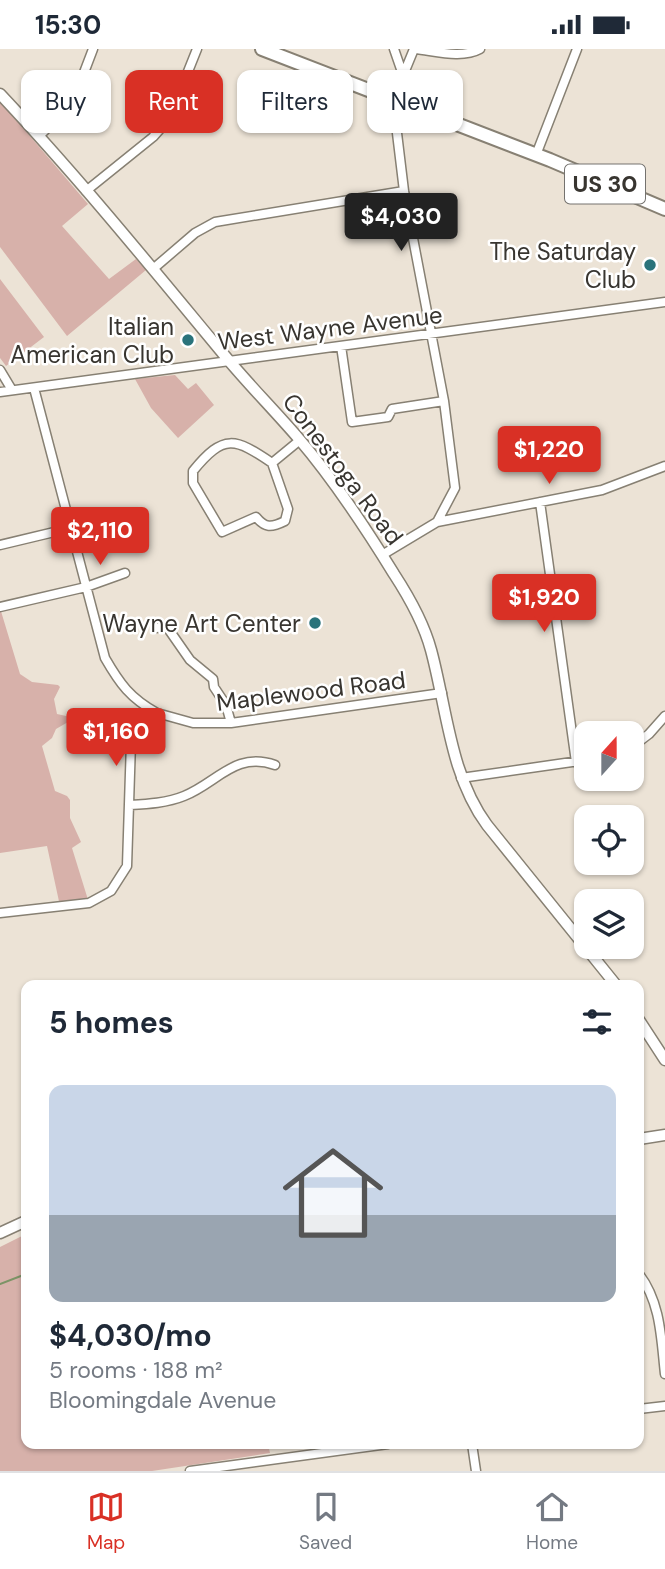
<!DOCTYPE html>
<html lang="en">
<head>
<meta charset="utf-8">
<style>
  :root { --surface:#fff; --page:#f2f2f3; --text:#1f2937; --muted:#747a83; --line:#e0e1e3; --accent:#d93025 }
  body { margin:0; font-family:"DM Sans",sans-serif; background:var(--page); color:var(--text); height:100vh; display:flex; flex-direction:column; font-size:26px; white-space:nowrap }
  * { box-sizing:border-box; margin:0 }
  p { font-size:23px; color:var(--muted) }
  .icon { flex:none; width:38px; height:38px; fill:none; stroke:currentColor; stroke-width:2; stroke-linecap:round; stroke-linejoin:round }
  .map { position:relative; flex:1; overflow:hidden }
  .details { position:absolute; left:21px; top:931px; width:623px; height:469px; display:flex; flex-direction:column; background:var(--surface); border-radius:14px; box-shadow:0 2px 5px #0004 }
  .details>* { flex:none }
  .top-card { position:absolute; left:21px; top:21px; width:623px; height:63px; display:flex; gap:14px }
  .needle { width:46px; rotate:21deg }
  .controls { position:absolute; left:574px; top:672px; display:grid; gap:14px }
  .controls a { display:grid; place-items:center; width:70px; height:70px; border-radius:14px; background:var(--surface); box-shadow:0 2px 5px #0004; font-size:35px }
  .price { position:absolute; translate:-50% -60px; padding:0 16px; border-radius:7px; background:var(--accent); color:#fff; font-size:23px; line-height:46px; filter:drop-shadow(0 2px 4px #0008) }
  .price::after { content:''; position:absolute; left:50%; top:42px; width:21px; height:16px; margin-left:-10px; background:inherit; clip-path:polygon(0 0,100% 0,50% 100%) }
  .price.active { background:#222; color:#fff }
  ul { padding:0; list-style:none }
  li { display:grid; align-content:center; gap:14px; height:371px; padding:0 28px }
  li+li { border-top:2px solid var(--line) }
  li span { display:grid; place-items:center; height:217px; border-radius:14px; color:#555 }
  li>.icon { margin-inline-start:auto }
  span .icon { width:126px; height:126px; fill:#fffc; stroke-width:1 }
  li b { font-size:30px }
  h2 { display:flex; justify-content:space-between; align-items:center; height:84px; padding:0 28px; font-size:30px }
  .pill { padding:0 24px; border-radius:14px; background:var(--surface); box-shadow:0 2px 5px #0004; font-size:24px; line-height:63px }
  .pill.active { background:var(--accent); color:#fff }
  .status { display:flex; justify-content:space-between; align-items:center; height:49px; padding:0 35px; background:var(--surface); direction:ltr }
  .status svg { height:19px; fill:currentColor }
  .menu { display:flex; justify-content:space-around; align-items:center; height:98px; border-top:2px solid var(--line); background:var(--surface); font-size:19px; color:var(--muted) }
  .menu a { display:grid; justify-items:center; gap:4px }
  .menu .active { color:var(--accent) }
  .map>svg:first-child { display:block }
</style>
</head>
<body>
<div class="status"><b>15:30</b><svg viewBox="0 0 49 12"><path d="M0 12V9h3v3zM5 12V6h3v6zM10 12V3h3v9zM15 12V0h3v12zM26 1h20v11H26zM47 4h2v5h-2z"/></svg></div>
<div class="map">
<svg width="665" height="1422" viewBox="0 0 665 1422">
  <rect width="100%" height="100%" fill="#ece3d6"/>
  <path fill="#d7b1aa" d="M0 52 88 155 62 177 109 230 136 210 146 221 67 287 0 198Z
    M0 230 44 288 6 317 0 309Z
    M175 326 188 340 196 334 214 356 178 389 151 359 135 330Z
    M0 559 20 625 32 633 58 636 60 638 54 650 57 665 75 669 56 680 52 689 42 697 55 742 67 747 70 751V769L81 793 72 799 89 854 60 857 47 797 0 804Z
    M26 1185V1395H268L270 1404 152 1422H0V1198Z"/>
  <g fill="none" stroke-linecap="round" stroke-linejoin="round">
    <path stroke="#7c9466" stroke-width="2" d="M0 1235 26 1225"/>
    <defs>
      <path id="minor" d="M394 0 403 26
        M415 0C435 2 462 10 480 0
        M39 87 66 61 77 42 93 0
        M536 106 577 0
        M86 142 153 88 169 70 197 0
        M153 220 195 184 215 173 404 142
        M341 297 352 373 388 368 392 360 444 352
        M0 321 12 341
        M34 339 105 609C120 635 130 649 157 664
        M0 343 665 253
        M272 414 288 460 285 472C271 479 265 479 256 468L222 483 193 434V422C224 384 235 389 272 414L300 391
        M540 453 576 713
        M437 473 602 441 665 417
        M0 496 71 479
        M382 506 437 473 455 439 444 352 404 142 393 51 414 0
        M0 558 86 538 125 524
        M156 579 167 578 190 611 213 630 214 638 226 656 231 674
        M632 698 649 685 665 667
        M461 729 586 711
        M129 756C147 755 167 754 184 747 217 734 235 702 275 716
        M0 864 89 854 111 842 127 817 131 693 157 664 193 674H231L442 644
        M639 1225C661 1254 661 1289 665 1325
        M639 1360 665 1357
        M472 1395 476 1422
        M190 1422 388 1395"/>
      <path id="major" d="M0 45C79 129 152 219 225 307 249 336 275 362 299 390 335 432 365 478 394 525 409 548 424 575 431 601 447 660 450 726 487 776L616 936
        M639 971 665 1011
        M639 1090 665 1086
        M0 1184 26 1172"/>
      <path id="highway" d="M262 0 550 111 665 160"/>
    </defs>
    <use href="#minor" stroke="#878073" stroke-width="11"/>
    <use href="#major" stroke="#878073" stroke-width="13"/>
    <use href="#highway" stroke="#878073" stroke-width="16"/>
    <use href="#minor" stroke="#fff" stroke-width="8"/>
    <use href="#major" stroke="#fff" stroke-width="10"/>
    <use href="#highway" stroke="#fff" stroke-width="12"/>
  </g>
  <g fill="#2a737b" stroke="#fff" stroke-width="2.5">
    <circle cx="650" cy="216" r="7"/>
    <circle cx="188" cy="291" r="7"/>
    <circle cx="315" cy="574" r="7"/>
  </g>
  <g text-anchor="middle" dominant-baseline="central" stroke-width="5" stroke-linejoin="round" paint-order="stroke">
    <rect fill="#fff" stroke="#74726e" stroke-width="2" x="565" y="115.5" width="80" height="39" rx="5"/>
    <g font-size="23" font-weight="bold" fill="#383530">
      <text x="605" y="135">US 30</text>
    </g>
    <g font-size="24" fill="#383530" stroke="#fff" text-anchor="end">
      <text x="636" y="202">The Saturday<tspan x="636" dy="28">Club</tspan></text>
      <text x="174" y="277">Italian<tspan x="174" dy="28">American Club</tspan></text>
      <text x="301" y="574">Wayne Art Center</text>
    </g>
    <g font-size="24" fill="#383530" stroke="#fff">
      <text transform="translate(330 279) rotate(-7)">West Wayne Avenue</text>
      <text transform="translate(343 420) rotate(53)">Conestoga Road</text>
      <text transform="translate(311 642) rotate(-7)">Maplewood Road</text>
    </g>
  </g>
</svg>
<div class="controls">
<a><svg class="needle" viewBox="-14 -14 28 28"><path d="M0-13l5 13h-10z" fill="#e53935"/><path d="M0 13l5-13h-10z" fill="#747a83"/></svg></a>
<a><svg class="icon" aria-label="locate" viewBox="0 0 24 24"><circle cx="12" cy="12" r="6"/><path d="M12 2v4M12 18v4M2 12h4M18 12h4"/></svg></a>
<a><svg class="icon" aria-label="layers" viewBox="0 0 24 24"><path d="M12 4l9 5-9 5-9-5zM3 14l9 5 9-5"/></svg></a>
</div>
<b class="price active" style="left:401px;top:204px">$4,030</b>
<b class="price" style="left:549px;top:437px">$1,220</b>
<b class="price" style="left:100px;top:518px">$2,110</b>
<b class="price" style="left:544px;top:585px">$1,920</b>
<b class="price" style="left:116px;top:719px">$1,160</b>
<div class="top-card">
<a class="pill">Buy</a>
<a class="pill active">Rent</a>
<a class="pill">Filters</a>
<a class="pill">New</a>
</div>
<section class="details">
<h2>5 homes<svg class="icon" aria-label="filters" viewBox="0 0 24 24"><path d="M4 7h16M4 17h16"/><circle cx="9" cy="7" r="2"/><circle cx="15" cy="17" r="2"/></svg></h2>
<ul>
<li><span style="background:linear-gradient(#c9d6e8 60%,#9aa5b1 0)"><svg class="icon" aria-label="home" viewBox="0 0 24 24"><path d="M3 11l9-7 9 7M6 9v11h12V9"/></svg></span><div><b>$4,030/mo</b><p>5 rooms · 188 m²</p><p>Bloomingdale Avenue</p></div></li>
</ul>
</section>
</div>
<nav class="menu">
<a class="active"><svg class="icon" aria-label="map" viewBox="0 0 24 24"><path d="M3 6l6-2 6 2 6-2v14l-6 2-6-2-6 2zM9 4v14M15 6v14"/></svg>Map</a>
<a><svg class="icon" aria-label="saved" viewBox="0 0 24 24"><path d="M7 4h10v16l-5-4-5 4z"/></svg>Saved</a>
<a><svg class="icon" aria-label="home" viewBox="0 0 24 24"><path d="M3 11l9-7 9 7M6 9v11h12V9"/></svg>Home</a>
</nav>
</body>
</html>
